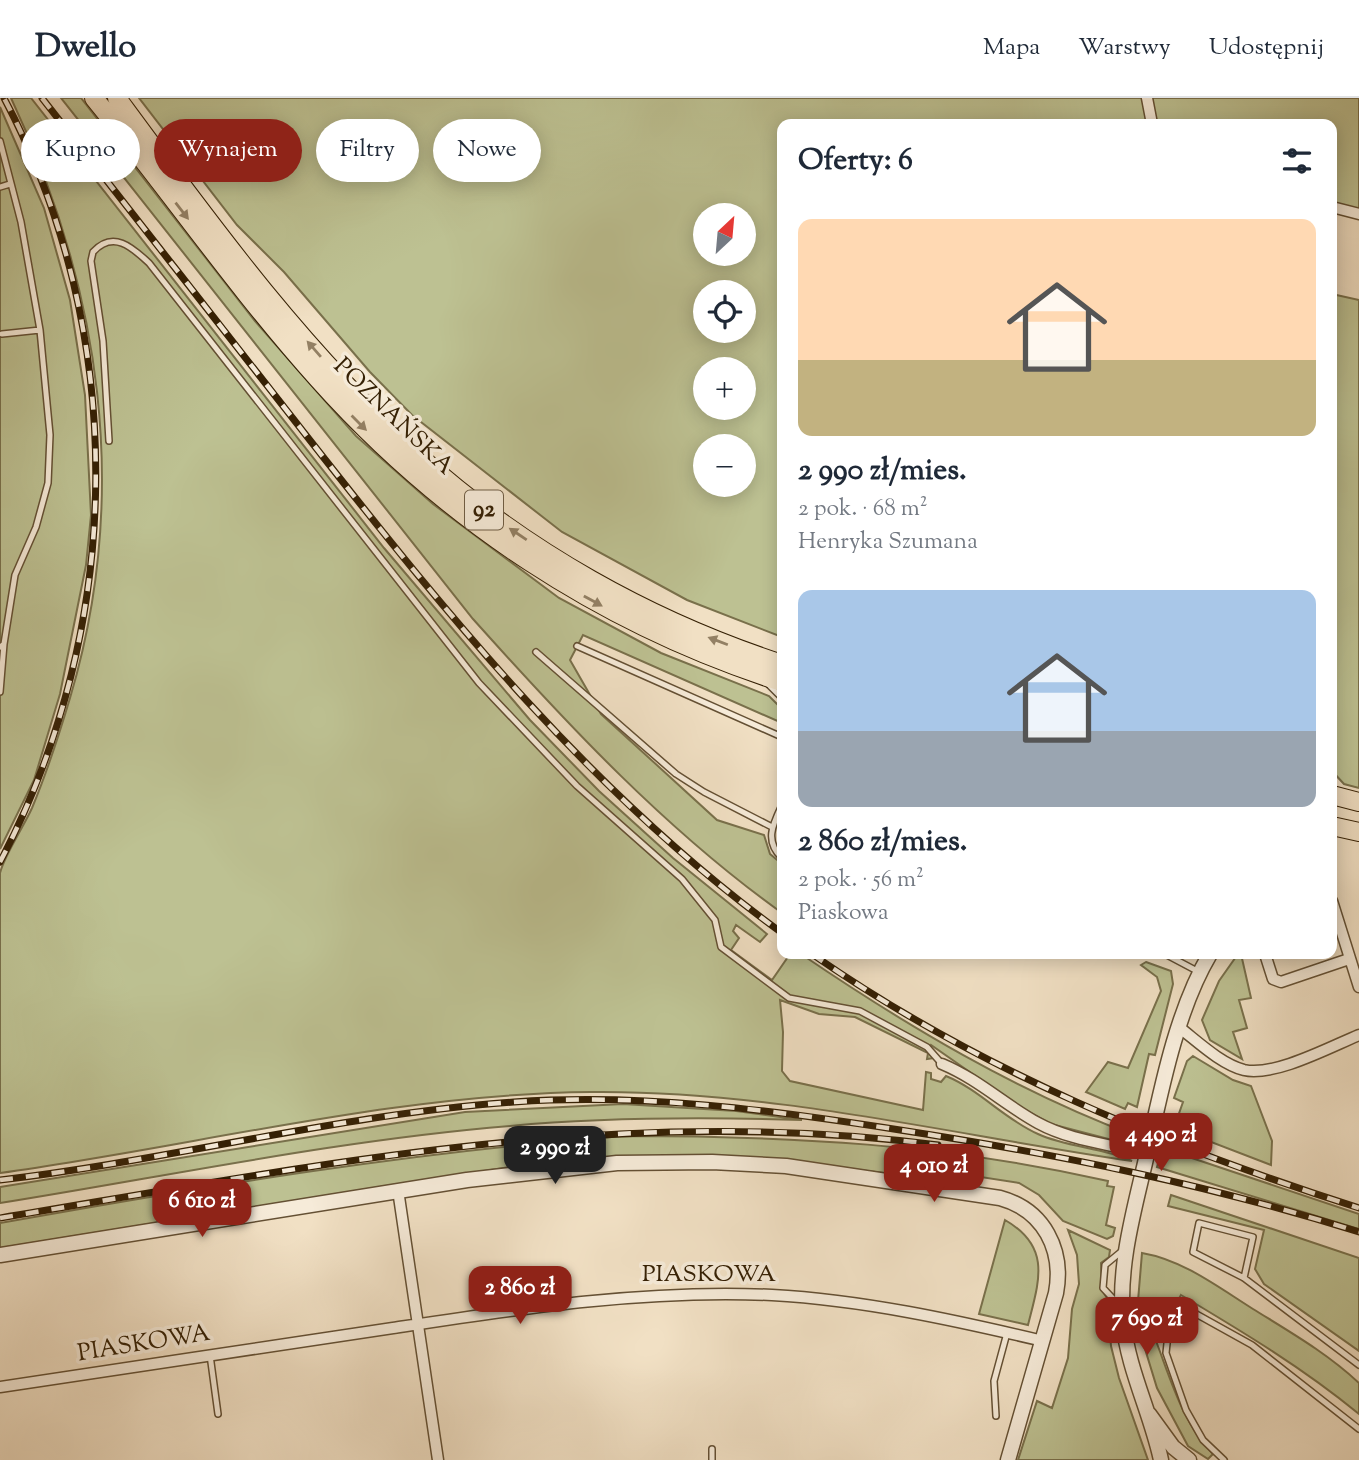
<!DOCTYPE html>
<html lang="pl">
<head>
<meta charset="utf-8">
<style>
  :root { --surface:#fff; --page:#f2f2f3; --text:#1f2937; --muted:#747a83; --line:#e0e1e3; --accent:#8f2418 }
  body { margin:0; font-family:"Sorts Mill Goudy",serif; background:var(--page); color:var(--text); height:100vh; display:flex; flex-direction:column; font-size:26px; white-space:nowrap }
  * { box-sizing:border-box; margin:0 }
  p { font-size:23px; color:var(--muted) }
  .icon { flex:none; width:38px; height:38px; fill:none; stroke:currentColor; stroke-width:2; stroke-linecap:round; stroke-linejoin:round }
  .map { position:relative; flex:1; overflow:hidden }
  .drawer { position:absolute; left:777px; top:21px; width:560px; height:840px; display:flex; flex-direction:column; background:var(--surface); border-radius:14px; box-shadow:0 4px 18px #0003 }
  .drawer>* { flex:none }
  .banner { position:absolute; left:21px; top:21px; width:651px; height:63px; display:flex; gap:14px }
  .needle { width:46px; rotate:26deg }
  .controls { position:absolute; left:693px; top:105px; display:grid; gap:14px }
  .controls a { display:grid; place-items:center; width:63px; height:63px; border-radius:50%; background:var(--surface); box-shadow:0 4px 18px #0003; font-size:35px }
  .price { position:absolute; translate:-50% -60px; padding:0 16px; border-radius:14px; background:var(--accent); color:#fff; font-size:23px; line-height:46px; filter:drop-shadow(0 2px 4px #0008) }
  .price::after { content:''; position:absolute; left:50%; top:42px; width:21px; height:16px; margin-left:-10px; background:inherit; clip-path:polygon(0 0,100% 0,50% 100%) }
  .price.on { background:#222; color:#fff }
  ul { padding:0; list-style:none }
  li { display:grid; align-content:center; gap:14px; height:371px; padding:0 21px }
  li span { display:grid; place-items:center; height:217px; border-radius:14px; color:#555 }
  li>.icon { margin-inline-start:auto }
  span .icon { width:126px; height:126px; fill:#fffc; stroke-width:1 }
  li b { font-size:30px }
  h2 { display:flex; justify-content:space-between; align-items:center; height:84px; padding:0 21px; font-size:30px }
  .tag { padding:0 24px; border-radius:32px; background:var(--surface); box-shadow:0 4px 18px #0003; font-size:24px; line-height:63px }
  .tag.on { background:var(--accent); color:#fff }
  header { display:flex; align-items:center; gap:42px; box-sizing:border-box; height:98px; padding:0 35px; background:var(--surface); border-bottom:2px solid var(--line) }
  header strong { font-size:33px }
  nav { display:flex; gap:38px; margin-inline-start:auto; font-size:24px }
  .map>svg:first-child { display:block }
</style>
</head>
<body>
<header>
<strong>Dwello</strong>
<nav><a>Mapa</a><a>Warstwy</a><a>Udostępnij</a></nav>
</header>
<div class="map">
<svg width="1359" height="1362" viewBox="0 0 1359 1362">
  <rect width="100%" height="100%" fill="#f1e0c4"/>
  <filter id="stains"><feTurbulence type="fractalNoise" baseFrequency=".00286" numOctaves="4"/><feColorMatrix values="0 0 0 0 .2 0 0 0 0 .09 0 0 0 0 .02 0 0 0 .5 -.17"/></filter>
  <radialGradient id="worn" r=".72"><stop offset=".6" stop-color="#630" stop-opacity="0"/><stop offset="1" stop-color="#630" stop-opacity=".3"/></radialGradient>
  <path fill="#bdc192" stroke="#79704b" stroke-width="2" fill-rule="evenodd" d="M11 0H31L384 450 530 622 599 693 673 760 767 836 760 844 736 827 733 833 739 840 731 852 772 882 790 856H801C907 928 1016 993 1136 1038L1133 1042 1122 1040 1120 1044 1051 1026 1017 1007 931 947 928 953 934 960 927 961 928 955 855 919 819 916 780 902 783 934 782 973 790 983 923 1012 926 974 931 975V981L941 984 946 978C980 992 1004 1021 1038 1036 1068 1050 1103 1049 1132 1063 953 1037 773 992 591 994 392 996 196 1048 0 1075 0 1003 0 931 0 858 0 834 0 797 0 775 4 758 24 728 32 710 47 674 59 637 70 600 131 395 101 191 11 0Z
    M61 0H81L255 223 356 338 433 406 559 500 661 555 769 598 782 611V625L583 537 570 562 601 616 717 722 764 737 770 756 782 766V815C666 732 568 627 473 521Z
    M139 0H1359V112L1332 106V26H782V539L687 502 562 434 412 317 370 274 284 174 237 127ZM705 117H744V156H705ZM705 194H744V233H705ZM705 271H744V310H705ZM705 348H744V387H705Z
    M0 9 44 110 70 202 85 297 91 417 86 467 60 596 34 682 0 751Z
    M1332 196 1359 202V690L1344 686 1332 673Z
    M1238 856H1241L1251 900 1239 902 1247 930 1233 934 1242 961 1210 942 1202 922 1219 883Z
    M1146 864 1171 873 1173 886 1155 957 1149 956 1137 1009 1128 1005 1125 1011 1086 994 1108 964 1128 970 1161 893 1157 879 1141 867Z
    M1193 958 1233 982 1251 988 1272 1043 1271 1067 1185 1034 1187 1028 1176 1024 1183 1004 1174 1000 1187 963Z
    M623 1006 736 1013 802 1022C704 1019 607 1019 510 1028 339 1042 169 1078 0 1105V1089L465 1014Z
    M625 1038C790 1038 946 1046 1108 1083L1107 1088 1114 1089 1106 1127 1115 1130 1113 1138 1107 1141 1063 1123 1039 1097 1019 1085 923 1070 922 1073 910 1072 909 1078 760 1060H612L530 1066 398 1086 0 1150V1125C207 1088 415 1053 625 1038Z
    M1162 1050 1359 1116V1131L1157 1069Z
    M1171 1097 1359 1160V1253L1264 1186 1255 1171 1264 1132 1168 1108Z
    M1005 1122C1052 1149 1039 1183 1028 1227L979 1216Z
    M1068 1132 1110 1152 1109 1159 1101 1165 1102 1192 1107 1200 1111 1248 1119 1280 1148 1362H1018L1037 1303 1052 1310 1068 1260 1072 1211 1079 1186 1077 1157Z
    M1142 1155C1183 1162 1218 1189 1253 1211 1290 1234 1327 1255 1359 1285V1316C1303 1270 1243 1234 1181 1197L1156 1243C1171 1282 1183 1326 1213 1356L1208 1361 1188 1348 1157 1290 1142 1241 1138 1203Z"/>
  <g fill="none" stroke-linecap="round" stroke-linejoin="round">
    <defs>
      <path id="service" d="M0 43 21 124 40 232 50 337 48 385 36 429 15 477 4 546 0 549
        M0 89 10 86
        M2 236 40 232
        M109 343 103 243 91 163 93 154C113 132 132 149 149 165L479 585 577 688 682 781 715 822 721 849 789 900 860 913 927 949 942 966
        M577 548 782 639
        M536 554 676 676 704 694 772 729
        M767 585 782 600
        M0 594 4 546
        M782 707C773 726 764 743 782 760
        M1165 856 1199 874
        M1244 1180 1253 1139 1199 1125 1193 1154 1244 1180 1359 1267
        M1118 1206 1103 1190 1105 1167 1122 1153
        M210 1257 218 1316
        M996 1318 994 1283 1007 1235
        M712 1362V1351
        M1224 1362 1203 1342 1186 1312 1166 1255 1168 1236 1175 1217 1189 1212 1252 1247 1359 1331"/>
      <path id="minor" d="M1147 0 1152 26
        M1332 109 1359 116
        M1332 803 1359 889
        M1265 856 1273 881 1281 884 1349 861
        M1180 930C1198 944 1221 966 1244 972 1274 979 1330 949 1359 937
        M942 966C978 981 1005 1007 1038 1025 1071 1043 1111 1046 1147 1056
        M398 1092 438 1362
        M0 1289C131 1269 262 1250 393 1230 518 1211 644 1191 772 1197 863 1202 954 1222 1043 1243"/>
      <path id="tertiary" d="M0 1157 467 1082 617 1065 712 1064 786 1068 1000 1100C1044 1112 1064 1152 1056 1195L1008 1362
        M1149 1316 1173 1349 1189 1362
        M1161 1362C1151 1315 1128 1272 1123 1223 1118 1170 1133 1116 1145 1065 1160 998 1175 915 1210 856"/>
      <path id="primary" d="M94 0C170 93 238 192 318 281 444 422 603 527 782 584
        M117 0C209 125 304 256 421 360 525 453 650 523 782 566
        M1332 697 1359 704
        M1332 728 1359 734"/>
    </defs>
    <use href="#service" stroke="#645034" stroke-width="8"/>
    <use href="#minor" stroke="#645034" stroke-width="13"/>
    <use href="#tertiary" stroke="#645034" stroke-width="17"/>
    <use href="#primary" stroke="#352004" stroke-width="20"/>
    <use href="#service" stroke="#f6ebd9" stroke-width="5"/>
    <use href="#minor" stroke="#f6ebd9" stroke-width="10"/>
    <use href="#tertiary" stroke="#f6ebd9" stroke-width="14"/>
    <use href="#primary" stroke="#f1e0c4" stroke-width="18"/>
    <defs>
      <path id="rail" d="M42 0C131 114 220 227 309 341 451 522 595 699 782 835
        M0 764C125 527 129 237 4 0
        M812 856C980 973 1165 1048 1359 1110
        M0 1082C172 1062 341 1016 514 1004 644 995 771 1012 900 1032 1057 1056 1206 1086 1359 1134
        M0 1120C314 1068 618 1005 938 1047"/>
    </defs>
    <use href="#rail" stroke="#352004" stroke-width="7"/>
    <use href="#rail" stroke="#f6ebd9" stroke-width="4.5" stroke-dasharray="13" stroke-linecap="butt"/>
  </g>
  <defs><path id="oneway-solid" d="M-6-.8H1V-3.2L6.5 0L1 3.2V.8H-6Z" transform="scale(1.75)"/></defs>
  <g fill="#938064">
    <use href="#oneway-solid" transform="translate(182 113) rotate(52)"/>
    <use href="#oneway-solid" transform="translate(314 251) rotate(-131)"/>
    <use href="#oneway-solid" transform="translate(359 325) rotate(45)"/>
    <use href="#oneway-solid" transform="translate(518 436) rotate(-146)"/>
    <use href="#oneway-solid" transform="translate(593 503) rotate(29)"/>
    <use href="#oneway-solid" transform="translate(718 543) rotate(-159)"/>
  </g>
  <g text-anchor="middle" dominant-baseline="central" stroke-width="7" stroke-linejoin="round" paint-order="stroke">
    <rect fill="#f6ebd9" stroke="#6f5d44" stroke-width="2" x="465" y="392.5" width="38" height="39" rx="5"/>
    <g font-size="23" font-weight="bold" fill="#352004">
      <text x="484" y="412">92</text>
    </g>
    <g font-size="24" fill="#352004" stroke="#f6ebd9">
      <text transform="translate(393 319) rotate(44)">POZNAŃSKA</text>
      <text x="709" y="1177">PIASKOWA</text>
      <text transform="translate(144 1246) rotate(-9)">PIASKOWA</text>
    </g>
  </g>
  <rect width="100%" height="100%" filter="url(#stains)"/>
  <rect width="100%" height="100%" fill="url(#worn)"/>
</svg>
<div class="controls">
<a><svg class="needle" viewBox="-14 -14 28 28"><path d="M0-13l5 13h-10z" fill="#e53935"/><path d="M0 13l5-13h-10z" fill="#747a83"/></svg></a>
<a><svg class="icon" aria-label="locate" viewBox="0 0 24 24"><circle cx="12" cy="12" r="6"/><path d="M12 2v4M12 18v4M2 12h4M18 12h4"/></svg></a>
<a>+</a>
<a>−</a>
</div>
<b class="price" style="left:1161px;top:1075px">4 490 zł</b>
<b class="price on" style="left:555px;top:1088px">2 990 zł</b>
<b class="price" style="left:934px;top:1106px">4 010 zł</b>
<b class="price" style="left:202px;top:1141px">6 610 zł</b>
<b class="price" style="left:520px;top:1228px">2 860 zł</b>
<b class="price" style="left:1147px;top:1259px">7 690 zł</b>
<div class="banner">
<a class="tag">Kupno</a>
<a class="tag on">Wynajem</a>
<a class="tag">Filtry</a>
<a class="tag">Nowe</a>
</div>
<section class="drawer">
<h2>Oferty: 6<svg class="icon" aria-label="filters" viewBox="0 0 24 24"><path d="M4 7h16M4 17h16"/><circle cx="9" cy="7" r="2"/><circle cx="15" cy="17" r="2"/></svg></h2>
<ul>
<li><span style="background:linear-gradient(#ffd9b3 65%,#c2b280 0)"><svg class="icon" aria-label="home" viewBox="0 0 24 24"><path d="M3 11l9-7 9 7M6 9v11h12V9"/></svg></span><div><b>2 990 zł/mies.</b><p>2 pok. · 68 m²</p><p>Henryka Szumana</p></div></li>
<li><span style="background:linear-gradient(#a9c7e8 65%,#9aa5b1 0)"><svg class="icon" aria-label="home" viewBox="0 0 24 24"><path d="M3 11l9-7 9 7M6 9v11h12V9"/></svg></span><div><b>2 860 zł/mies.</b><p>2 pok. · 56 m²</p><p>Piaskowa</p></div></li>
</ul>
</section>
</div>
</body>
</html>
